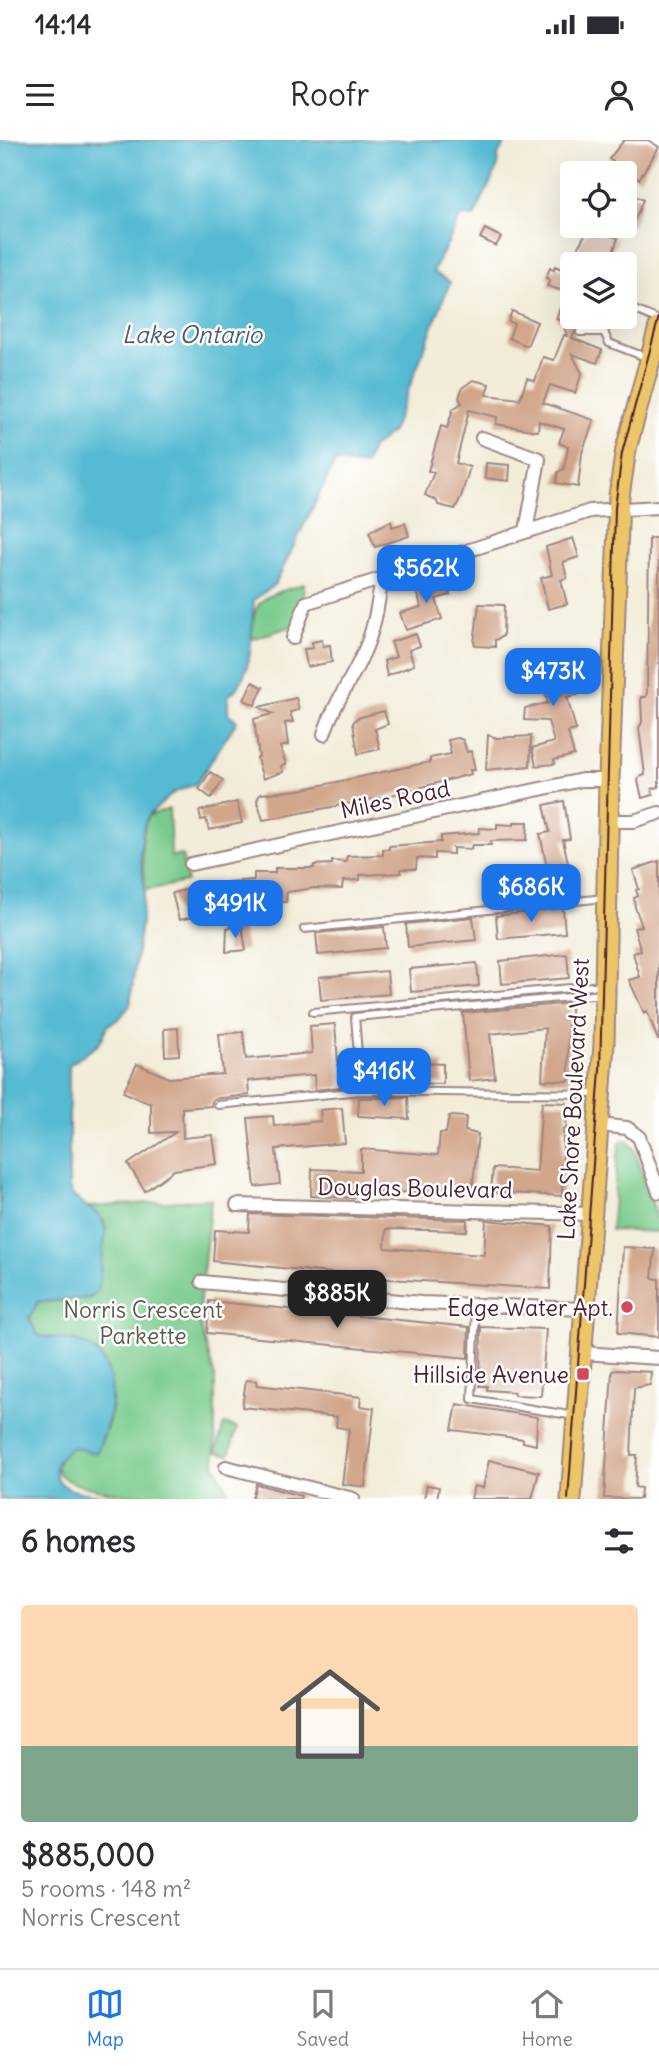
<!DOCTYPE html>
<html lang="en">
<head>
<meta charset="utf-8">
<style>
  :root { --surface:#fff; --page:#f7f7f7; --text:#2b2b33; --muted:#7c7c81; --line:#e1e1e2; --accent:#1a73e8 }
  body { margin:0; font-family:Delius,sans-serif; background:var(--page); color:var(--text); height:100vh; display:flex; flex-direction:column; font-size:26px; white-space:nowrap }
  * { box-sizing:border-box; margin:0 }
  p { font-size:23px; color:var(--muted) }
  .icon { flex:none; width:38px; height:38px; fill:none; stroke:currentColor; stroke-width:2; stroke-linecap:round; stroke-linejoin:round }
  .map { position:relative; height:1359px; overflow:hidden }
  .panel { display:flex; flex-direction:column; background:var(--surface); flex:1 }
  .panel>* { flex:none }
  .fabs { position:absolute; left:560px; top:21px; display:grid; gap:14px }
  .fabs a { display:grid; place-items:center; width:77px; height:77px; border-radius:7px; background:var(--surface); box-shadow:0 7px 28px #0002; font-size:35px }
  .price { position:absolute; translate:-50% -60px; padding:0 16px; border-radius:14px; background:var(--accent); color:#fff; font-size:23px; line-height:46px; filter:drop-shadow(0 2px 4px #0008) }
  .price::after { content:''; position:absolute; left:50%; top:42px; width:21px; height:16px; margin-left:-10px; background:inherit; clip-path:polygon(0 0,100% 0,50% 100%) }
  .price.current { background:#222; color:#fff }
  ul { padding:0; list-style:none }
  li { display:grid; align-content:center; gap:14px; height:371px; padding:0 21px }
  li+li { border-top:2px solid var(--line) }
  li span { display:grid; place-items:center; height:217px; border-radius:7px; color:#555 }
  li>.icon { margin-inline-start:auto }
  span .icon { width:126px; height:126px; fill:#fffc; stroke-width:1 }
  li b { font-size:30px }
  h2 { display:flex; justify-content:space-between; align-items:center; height:84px; padding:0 21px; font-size:30px }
  .status { display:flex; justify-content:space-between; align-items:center; height:49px; padding:0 35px; background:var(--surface); direction:ltr }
  .status svg { height:19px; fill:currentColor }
  header { display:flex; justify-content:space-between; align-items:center; height:91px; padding:0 21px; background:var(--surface); font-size:32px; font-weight:600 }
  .menu { display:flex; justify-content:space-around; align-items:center; height:98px; border-top:2px solid var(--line); background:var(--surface); font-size:19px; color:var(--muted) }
  .menu a { display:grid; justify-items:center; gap:4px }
  .menu .current { color:var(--accent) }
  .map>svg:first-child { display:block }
</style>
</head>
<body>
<div class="status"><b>14:14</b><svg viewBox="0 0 49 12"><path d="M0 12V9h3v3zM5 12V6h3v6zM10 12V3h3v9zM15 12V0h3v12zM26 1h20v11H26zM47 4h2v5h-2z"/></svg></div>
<header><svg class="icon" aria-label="menu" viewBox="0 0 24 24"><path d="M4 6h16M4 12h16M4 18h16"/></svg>Roofr<svg class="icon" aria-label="person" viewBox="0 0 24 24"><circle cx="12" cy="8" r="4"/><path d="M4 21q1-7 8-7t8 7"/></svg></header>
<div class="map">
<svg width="659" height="1359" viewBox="0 0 659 1359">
  <rect width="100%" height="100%" fill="#fff"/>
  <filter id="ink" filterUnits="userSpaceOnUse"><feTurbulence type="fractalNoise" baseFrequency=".0143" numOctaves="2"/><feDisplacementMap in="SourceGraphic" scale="14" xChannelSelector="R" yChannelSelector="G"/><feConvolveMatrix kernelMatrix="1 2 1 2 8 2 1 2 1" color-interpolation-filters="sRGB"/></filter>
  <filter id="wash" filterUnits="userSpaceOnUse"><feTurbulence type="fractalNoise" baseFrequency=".00686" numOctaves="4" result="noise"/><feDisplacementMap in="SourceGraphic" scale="28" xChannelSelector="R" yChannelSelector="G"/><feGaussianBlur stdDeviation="1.57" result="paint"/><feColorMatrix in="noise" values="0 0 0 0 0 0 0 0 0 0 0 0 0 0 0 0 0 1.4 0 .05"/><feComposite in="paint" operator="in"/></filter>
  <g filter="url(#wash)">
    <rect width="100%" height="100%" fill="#f2ecd8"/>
    <path fill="#79cb8d" stroke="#62755c" stroke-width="2" d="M304 444 302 483 252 499C251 455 267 456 304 444Z
      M169 669 171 717 182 715 187 742 145 750C143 723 138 702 148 676Z
      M627 1000 634 1009 659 1083V1092L611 1090 618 1013 621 1001Z
      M211 1059 198 1177 215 1238V1325L228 1351V1359C206 1359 0 1359 72 1307L96 1312C116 1274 119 1250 96 1212L62 1199H49L38 1195 29 1178 37 1162 64 1161C78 1143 120 1101 101 1077 98 1073 91 1070 87 1067Z
      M224 1284 237 1288 229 1315 216 1312Z"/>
    <path fill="#54bad2" stroke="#4f6c7e" stroke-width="2" d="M0 0H507L498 15V26L474 77 461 76 433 132 450 142 392 292 372 308 365 326 335 322 275 444 254 460C251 491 255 537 228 556V573L237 581 197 643 173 653 148 676 144 686 140 713 145 750 130 865 119 879 109 884 99 904 69 925V1047L73 1056 101 1077 106 1089 98 1150 90 1158 38 1162 29 1178 38 1195C51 1200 63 1197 76 1201 126 1217 114 1277 96 1313L72 1307C63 1314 53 1322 56 1334 61 1357 97 1351 113 1359H0Z"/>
    <g id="blocks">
      <path fill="#d1a68b" d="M624 0H648L659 7 639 39 609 19Z
        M625 50 643 60 632 87 625 83Z
        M589 88 618 98 613 112 618 114 615 124H583L586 114 578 107Z
        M485 89 501 97 496 106 480 98Z
        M555 126 572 134V154L547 146 550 140 546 138 550 128 554 130Z
        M572 162V177H582L572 198 602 210 597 223 572 214 582 233 575 253 550 245 543 263 594 280 582 313 578 347 556 343 558 332 564 329 568 307 559 303 564 289 539 281 538 291 496 284 497 277 469 270 456 323 470 327 461 357 455 369 438 365 437 361 425 355 434 332 428 331 441 286 447 288 453 269 462 263 459 258 462 248 473 240 489 244 486 255 520 259 527 238 535 241 543 217 554 220 564 195 567 196 562 181 556 179 560 168Z
        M512 171 537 182 527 206 509 198 514 184 508 181Z
        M486 323 510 325 509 341 485 338Z
        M391 381 392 387 405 383 409 396 375 407 369 392Z
        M573 398 579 417 563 422 567 438 561 440 567 464 548 469 541 438 552 435 546 407Z
        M649 398H659V647L652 649 653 655 642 658 638 641 639 637 645 635 639 588 642 582 641 557H646L647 552Z
        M445 439 450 455 436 459 442 479 406 490 400 473 421 467 416 448Z
        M479 464 504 465 503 496 495 500V507L476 506 474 503Z
        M416 494 420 506 409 510 414 525 387 536 384 521 396 517 391 502Z
        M322 500 323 506 330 505 332 522 307 527 304 509 313 508 312 502Z
        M544 514 546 518 563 514 577 555 567 557 576 590 568 592 574 615 554 620 555 624 536 626 532 608 554 602 548 581 524 580 525 568 548 563 540 536 535 537 528 520Z
        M252 542 263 547 255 565 244 560Z
        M296 558 299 570 290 572 293 582 285 583 288 605 280 607 286 624 281 626 283 632 263 639 257 618 259 617 254 579 273 574 259 567Z
        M384 571 388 584 375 589 380 609 358 614 353 583 357 578Z
        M488 595 497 598 531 596 530 626 486 630Z
        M458 598 463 600 467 612 471 611 475 630H470L471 634 384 657 263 680 257 660 260 654 299 650 430 622V618L451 614 448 600Z
        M210 632 223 640 211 658 199 649Z
        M564 661 570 699 563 700 568 723 569 756 536 759 535 738 549 737 540 694 550 692 544 665Z
        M237 662 242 683 209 690 206 679 201 680 199 671Z
        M514 682H528L527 700 491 701V705H472L471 709 453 708V714L435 713V719L417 718 416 729H401V733L360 735V740L343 741 342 749 314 748 287 752 286 762 253 763V776L243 773V768L228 767V742L254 740V733H275V728H314V725L332 724V721L346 722 347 716 383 715V709H389V706L441 702V696L479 693V688L497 689V684L514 685Z
        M659 721V900H658L647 871 644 873 629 840 640 837 633 813 641 811 634 788 642 786 635 767 634 758 638 756 636 750 639 749 633 730Z
        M189 749 193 760 208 758 210 770 197 772 198 776 179 780 172 753Z
        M563 768 565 793 498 799 496 776Z
        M473 777 476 800 408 807 406 784Z
        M242 786 246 810 226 812 227 788Z
        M384 787 386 808 318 815 316 793Z
        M567 814 569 838 502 844 500 821Z
        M477 823 479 846 411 852 409 829Z
        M387 831 389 854 321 860 319 837Z
        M571 863V885H568L569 941 542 940 545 888 490 894 495 938 469 941 463 873Z
        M335 884 340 947 315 950 314 935 248 941 249 955 213 959 211 966 182 968 183 998 213 995 217 1024 174 1030 145 1051 128 1024 176 992 151 993V964L123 952 137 924 169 938 223 934 219 894 243 892 246 919 312 913 310 886Z
        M178 888 179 915 165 916 164 889Z
        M410 922 443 924V944L404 943 405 934H410Z
        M408 957 409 979 358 976 359 958Z
        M542 962 567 963 566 989H563L562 1056 491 1052 493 1028 537 1031Z
        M342 968 345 1003 276 1009 280 1044 255 1047 248 978 273 976 274 986 321 981 320 970Z
        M449 976 466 977 465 991 478 994 472 1054 355 1051 354 1058 311 1056 312 1029 361 1031V1009L438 1015 440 993H446Z
        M250 1074 467 1080V1091L386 1089 385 1108 484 1115 486 1080 552 1086 550 1149 389 1139 213 1121 215 1090 249 1092Z
        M623 1107 655 1109 652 1138 659 1139V1197L618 1193Z
        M209 1161 469 1187 468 1218 207 1193Z
        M481 1187 546 1189 541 1256 514 1255V1252L487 1250V1246H480Z
        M617 1230 651 1232 650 1245 634 1248 631 1315H637L635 1347 641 1348 640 1359 604 1358 612 1231Z
        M246 1240 257 1241 256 1245 361 1257 360 1266 374 1268 365 1347 342 1344 349 1289 336 1287 337 1277 242 1267Z
        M457 1264 537 1277 536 1305 523 1302V1299L452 1290Z
        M489 1320 539 1332 532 1359H471L474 1346 483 1348Z
        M256 1344 301 1356 300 1359H252Z
        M427 1345 439 1347 437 1359H424Z"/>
    </g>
  </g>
  <g filter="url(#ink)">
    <use href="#blocks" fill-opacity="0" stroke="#9e8682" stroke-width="2"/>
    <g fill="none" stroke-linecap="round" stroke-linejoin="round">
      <defs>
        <path id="service" d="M625 166 659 180
          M611 177 604 192 609 203 648 218
          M580 192H604
          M304 789 605 758
          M313 872 603 845
          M598 954 361 951 355 877 603 854
          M218 965 361 951
          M476 1166 472 1259 575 1276"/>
        <path id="minor" d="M482 298 539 319 526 391
          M293 498 306 463 590 371 659 367
          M324 594C333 565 350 543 362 516 374 492 378 464 382 438
          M608 681H634L659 673
          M191 724 582 640H609
          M599 985 627 988 639 997 659 1052
          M237 1065 592 1074
          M202 1142 421 1163 585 1169
          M582 1213 659 1218
          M226 1327 353 1359"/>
        <path id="primary" d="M571 1359 604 904 609 640 619 356 626 309 659 187"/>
      </defs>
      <use href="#service" stroke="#9e8682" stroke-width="10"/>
      <use href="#minor" stroke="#9e8682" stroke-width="16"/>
      <use href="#primary" stroke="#9e8682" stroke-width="23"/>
      <use href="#service" stroke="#fff" stroke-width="6"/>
      <use href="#minor" stroke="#fff" stroke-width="12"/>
      <use href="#primary" stroke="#edc569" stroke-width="19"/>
      <path stroke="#4a1f2b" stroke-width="2" d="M568 1359 600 930 615 368 622 313 659 177"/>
    </g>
  </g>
  <g fill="#d1495b" stroke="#fff" stroke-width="2.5">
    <circle cx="627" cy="1167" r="7"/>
    <rect x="576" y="1227" width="14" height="14" rx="3.5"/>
  </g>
  <g text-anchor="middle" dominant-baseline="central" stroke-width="5" stroke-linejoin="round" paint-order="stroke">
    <g font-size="23" fill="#4a1f2b" stroke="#fff">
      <text transform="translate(395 659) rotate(-12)">Miles Road</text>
      <text transform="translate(573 959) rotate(-87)">Lake Shore Boulevard West</text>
      <text transform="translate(415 1048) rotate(1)">Douglas Boulevard</text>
    </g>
    <g font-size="23" fill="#4a1f2b" stroke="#fff" text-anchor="end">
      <text x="613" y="1167">Edge Water Apt.</text>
      <text x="569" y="1234">Hillside Avenue</text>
    </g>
    <g font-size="23" fill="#5a5b4d" stroke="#fff">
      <text x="143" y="1169">Norris Crescent<tspan x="143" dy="26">Parkette</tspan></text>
    </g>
    <g font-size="24" font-style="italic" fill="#4e5d6e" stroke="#fff">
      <text x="192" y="194">Lake Ontario</text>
    </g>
  </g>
</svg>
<div class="fabs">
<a><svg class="icon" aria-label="locate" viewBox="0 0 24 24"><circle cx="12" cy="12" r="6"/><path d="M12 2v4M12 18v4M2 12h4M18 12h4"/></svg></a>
<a><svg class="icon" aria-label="layers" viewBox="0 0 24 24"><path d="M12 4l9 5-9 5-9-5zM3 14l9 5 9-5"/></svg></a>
</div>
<b class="price" style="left:426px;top:465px">$562K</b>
<b class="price" style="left:553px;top:568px">$473K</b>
<b class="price" style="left:531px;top:784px">$686K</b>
<b class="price" style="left:235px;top:800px">$491K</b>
<b class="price" style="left:384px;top:968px">$416K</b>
<b class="price current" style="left:337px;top:1190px">$885K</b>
</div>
<section class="panel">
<h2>6 homes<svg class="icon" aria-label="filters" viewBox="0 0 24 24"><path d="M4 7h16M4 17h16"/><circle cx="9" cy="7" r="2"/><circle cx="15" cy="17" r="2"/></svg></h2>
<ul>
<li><span style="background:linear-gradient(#ffd9b3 65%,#7fa58c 0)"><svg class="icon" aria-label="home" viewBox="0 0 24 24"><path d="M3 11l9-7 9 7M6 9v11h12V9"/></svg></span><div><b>$885,000</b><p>5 rooms · 148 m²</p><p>Norris Crescent</p></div></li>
</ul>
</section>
<nav class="menu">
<a class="current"><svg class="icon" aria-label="map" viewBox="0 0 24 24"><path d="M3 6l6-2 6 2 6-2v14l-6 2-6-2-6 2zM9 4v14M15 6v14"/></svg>Map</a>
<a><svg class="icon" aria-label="saved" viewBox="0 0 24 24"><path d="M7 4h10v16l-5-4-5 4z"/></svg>Saved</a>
<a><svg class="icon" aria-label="home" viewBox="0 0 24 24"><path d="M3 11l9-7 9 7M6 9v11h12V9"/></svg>Home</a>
</nav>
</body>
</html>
